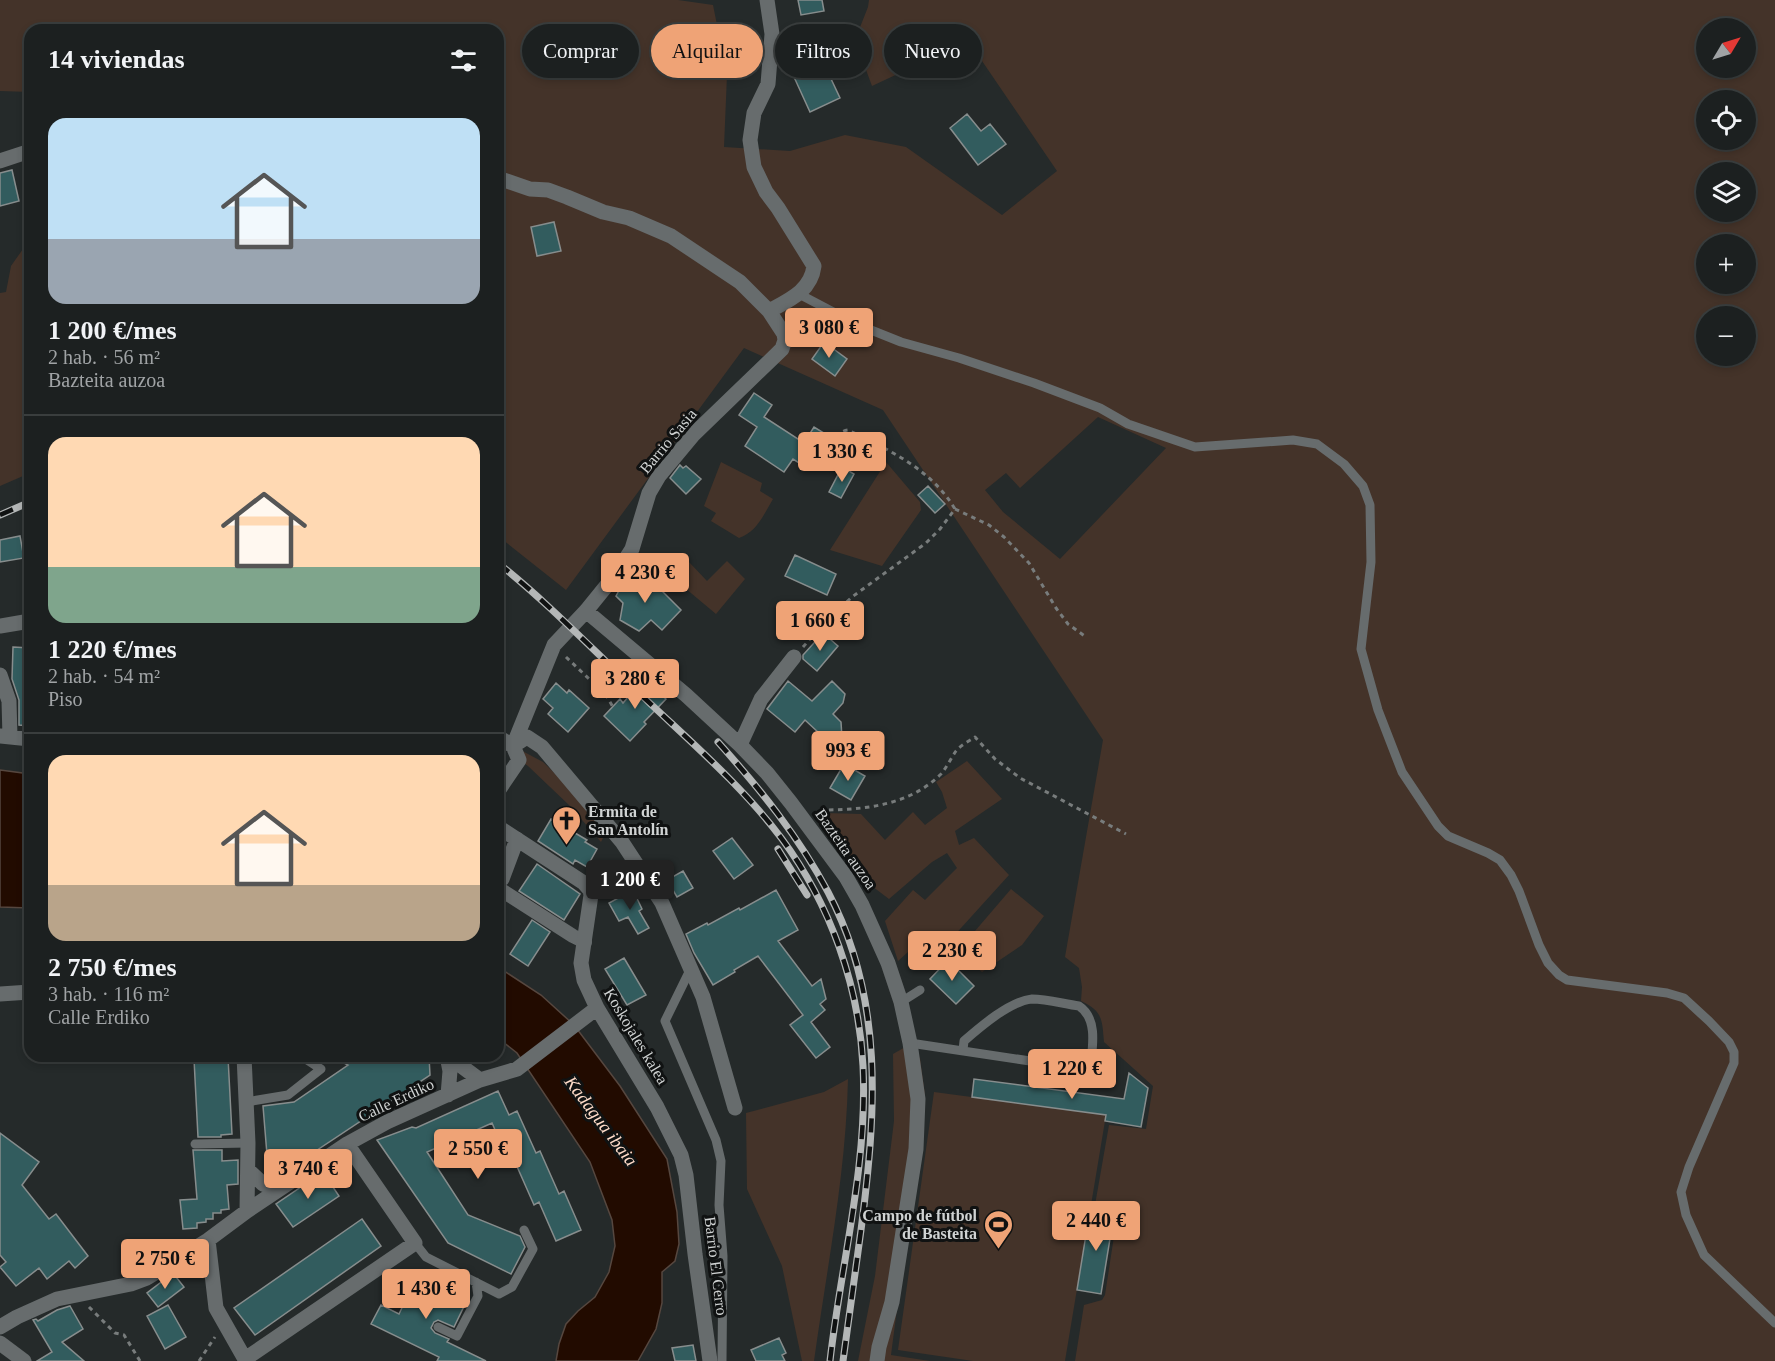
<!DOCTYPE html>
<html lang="es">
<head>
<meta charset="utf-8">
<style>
  :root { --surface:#1c2020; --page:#292d2d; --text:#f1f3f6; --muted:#a0a3a5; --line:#3a3e3e; --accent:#efa376 }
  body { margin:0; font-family:Georgia,serif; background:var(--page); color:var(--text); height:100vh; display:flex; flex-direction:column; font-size:22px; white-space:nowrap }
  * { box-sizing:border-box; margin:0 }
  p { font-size:20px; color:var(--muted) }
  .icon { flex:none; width:33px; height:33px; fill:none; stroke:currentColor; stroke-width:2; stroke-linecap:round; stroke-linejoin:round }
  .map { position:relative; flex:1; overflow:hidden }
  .details { position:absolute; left:24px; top:24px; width:480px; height:1038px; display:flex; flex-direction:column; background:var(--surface); border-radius:18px; box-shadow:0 3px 9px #0003,0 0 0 2px var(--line) }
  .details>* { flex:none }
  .banner { position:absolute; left:522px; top:24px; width:570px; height:54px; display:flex; gap:12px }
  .needle { width:39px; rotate:52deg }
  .controls { position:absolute; left:1696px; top:18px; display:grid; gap:12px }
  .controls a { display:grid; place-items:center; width:60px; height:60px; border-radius:50%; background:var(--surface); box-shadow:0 3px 9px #0003,0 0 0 2px var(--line); font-size:30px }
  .price { position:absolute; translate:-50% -51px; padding:0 14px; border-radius:6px; background:var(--accent); color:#111; font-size:20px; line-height:39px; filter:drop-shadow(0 2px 3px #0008) }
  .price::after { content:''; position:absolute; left:50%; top:36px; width:18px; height:14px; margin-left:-9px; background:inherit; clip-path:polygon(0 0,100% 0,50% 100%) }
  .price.selected { background:#222; color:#fff }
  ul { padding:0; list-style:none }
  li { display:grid; align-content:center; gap:12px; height:318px; padding:0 24px }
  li+li { border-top:2px solid var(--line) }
  li span { display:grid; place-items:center; height:186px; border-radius:18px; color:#555 }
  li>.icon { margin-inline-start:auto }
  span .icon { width:108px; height:108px; fill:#fffc; stroke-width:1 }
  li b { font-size:26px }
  h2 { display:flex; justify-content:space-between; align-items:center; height:72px; padding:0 24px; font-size:26px }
  .tag { padding:0 21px; border-radius:27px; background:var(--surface); box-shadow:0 3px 9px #0003,0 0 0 2px var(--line); font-size:21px; line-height:54px }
  .tag.selected { background:var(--accent); color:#111 }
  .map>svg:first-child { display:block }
</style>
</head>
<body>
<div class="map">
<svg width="1775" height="1361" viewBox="0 0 1775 1361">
  <rect width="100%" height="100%" fill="#252a2a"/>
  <path fill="#443329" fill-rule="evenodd" d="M0 0H678L713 5 727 75 724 147 790 151 845 135 906 147 1002 215 1057 171 980 58 934 57 872 86 855 40 868 7 869 0H1775V1361H1075L1084 1305 1102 1300 1105 1295 1118 1210 1095 1205 1109 1125 1146 1129 1153 1086 1104 1042C1102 1020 1103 1011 1081 1001L1082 987 1079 968 1065 957 1103 740 883 410 744 348 566 590 498 536V30H30V92L0 91ZM1707 28H1746V68H1707ZM1707 100H1746V140H1707ZM1707 172H1746V212H1707ZM1707 244H1746V284H1707ZM1707 316H1746V356H1707ZM1098 417 1166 448 1060 559 1003 512 985 490 1006 473 1020 488Z
    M30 239V473L0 486V293L6 292 11 266Z
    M721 462 762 483 760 491 773 499C764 514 757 532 739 538L711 521 716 513 704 506Z
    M886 462 920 502 921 510 882 566 830 550Z
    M727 561 745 579 716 614 673 578 689 562 707 581Z
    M513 746 543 762 574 792 603 828V838L601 842 570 806 528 766 519 760Z
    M967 761 1002 799 955 831 959 845 974 838 1009 875 942 949 927 935 898 961 885 921 913 890 925 900 957 868 947 853 932 862 889 899 856 874 817 819 825 813 861 814 885 840 913 812 925 825 947 808 942 792 936 782Z
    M1011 889 1044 916 1022 945 982 972 957 952Z
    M907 1046 920 1058 925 1095 891 1355 930 1361H858L875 1276 894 1121 893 1054Z
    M848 1079C846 1174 827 1267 814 1361H802L782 1266 747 1189 746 1113 824 1092Z
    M934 1092 1106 1115 1065 1361H973L898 1350Z"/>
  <path fill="#220b00" stroke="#56473f" stroke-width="1.5" d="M0 770 30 774V908L0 907Z
    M498 967 541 995 574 1025 620 1086 667 1159 677 1212 679 1244 675 1261 662 1272V1303L656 1329 638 1361H556L559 1344 566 1324 578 1311 595 1297 609 1272 615 1246 612 1220 590 1162 517 1053 498 1038Z"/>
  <path fill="#325c5e" stroke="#878d8d" stroke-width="1.5" d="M798 0H822L824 11 801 15Z
    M824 64 840 98 810 112 794 77Z
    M967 114 981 131 990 124 1006 144 978 165 950 128Z
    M12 170 19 201 0 206V173Z
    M554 222 561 251 537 256 531 227Z
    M824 342 847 359 835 376 812 359Z
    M754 393 772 405 764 417 804 443 814 427 832 438 810 470 793 459 784 472 745 446 757 427 739 415Z
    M680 465 683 468 686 466 701 479 686 494 670 478Z
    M842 467 854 474 841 498 829 492Z
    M928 486 945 504 935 513 918 495Z
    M20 536 24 558 0 562V540Z
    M795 555 836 574 827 595 785 576Z
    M642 571 681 610 662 630 651 620 639 631 620 620 623 603 616 596 626 578 632 584Z
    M823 633 838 646 817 671 803 659V655Z
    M13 647 30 648V726L19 725V700L12 679Z
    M643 680 666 699 644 722 646 724 630 741 604 716 620 699 623 703Z
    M788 681 812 701 832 681 845 694 843 703 833 714 841 722 842 738 834 747 805 720 795 732 767 709Z
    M556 683 567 693 569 690 589 708 568 732 548 714 553 708 543 699Z
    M844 764 865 776 851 800 830 788Z
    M551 819 587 840 585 842 597 849 587 867 575 860 573 864 538 841Z
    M732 838 753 865 734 879 713 851Z
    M537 864 580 894 564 920 519 891Z
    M683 871 693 888 677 897 667 880Z
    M633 890 642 909 639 911 649 928 638 934 628 917 619 921 609 903Z
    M776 890 798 930 778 941 812 986 821 979 826 999 820 1004 825 1010 811 1022 830 1047 816 1058 790 1025 803 1015 758 956 734 970 735 972 713 985 694 953 686 934 707 923 708 925 739 908 740 910Z
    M532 920 550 932 528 966 510 954Z
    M624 958 646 995 627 1005 605 969Z
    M948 960 974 986 956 1004 930 979Z
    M330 1056H429L430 1075 281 1174 276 1166 268 1167 263 1106 294 1102 348 1065Z
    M228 1057 232 1134 221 1135V1137H198L194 1059Z
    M1129 1073 1148 1088 1141 1127 1105 1121 1106 1115 972 1097 974 1079 1124 1099Z
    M498 1091 509 1115 517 1111 536 1153 540 1151 559 1194 564 1191 581 1230 556 1241 539 1202 534 1205 515 1162 510 1164 492 1123 427 1152 468 1215 520 1236 525 1247 511 1274 448 1243 377 1140 412 1127 416 1128Z
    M0 1133 39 1162 22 1185 49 1219 56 1214 88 1256 75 1268 69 1261 47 1279 39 1268 16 1286 0 1267 6 1262 0 1255Z
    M193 1150H222V1161L238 1160V1184L227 1185 229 1209 221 1210V1213H213V1219H206V1222L197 1223V1228L183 1229 180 1200 197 1199Z
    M323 1172 339 1196 293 1227 276 1204Z
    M1090 1210 1114 1214 1101 1294 1077 1290Z
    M362 1219 381 1246 255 1335 234 1308Z
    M173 1273 184 1287 158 1307 147 1293Z
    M417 1276 467 1300 454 1327 438 1320 434 1322 431 1328 435 1333 449 1339 447 1342 486 1361H437L439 1357 371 1324 381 1305 399 1314Z
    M168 1305 186 1337 165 1349 147 1316Z
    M70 1306 83 1329 62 1342 84 1361H37L52 1352 33 1320 36 1319 38 1321 57 1310Z
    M779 1338 786 1353 782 1355 785 1361H756L751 1350Z
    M693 1345 696 1361H675L672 1348Z"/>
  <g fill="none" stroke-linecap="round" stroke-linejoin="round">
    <path stroke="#787c7c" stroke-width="3" stroke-dasharray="4.5 4.5" stroke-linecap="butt" d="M955 509 989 525 1004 537 1029 563 1056 608 1068 624 1086 637
      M803 647 824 623 852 597 926 543 940 529 955 509C931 469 889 450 848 430 838 431 833 441 828 449
      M566 657 606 695 613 707
      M820 810C863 810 909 806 941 774 947 767 951 758 956 751 961 745 969 741 975 737L995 759 1020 778 1126 834
      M89 1307 115 1333 124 1335 140 1361
      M199 1361 215 1337"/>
    <path stroke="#676c6d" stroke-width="9" d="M799 294 856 324 901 342 959 358 1034 383 1100 408 1128 424 1195 447 1293 440 1317 444 1344 464 1363 486 1370 505 1371 562 1361 649 1378 710 1402 772 1438 826 1448 836 1488 853 1500 860 1511 875 1519 891 1539 945 1548 963 1559 975 1567 980 1667 993 1684 998 1709 1021 1729 1042 1734 1052V1063L1689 1167 1681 1192 1686 1215 1704 1255 1775 1323
      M691 968 665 1021 716 1140 721 1161 719 1205 723 1256 722 1361
      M901 1002 920 990
      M910 1043 1090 1070C1092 1050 1099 1019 1079 1006 1064 1004 1047 999 1032 999 1010 1001 980 1027 964 1041L963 1050
      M246 1102 288 1095 321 1069 301 1056
      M195 1144 248 1143
      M415 1243 426 1257 499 1294 512 1287 533 1249 524 1230
      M438 1327 457 1336 478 1296 476 1282"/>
    <path stroke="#676c6d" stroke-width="14" d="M498 888 573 936 585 942"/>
    <path stroke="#676c6d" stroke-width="15" d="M767 0 772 34 768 84 754 113 750 140 754 167 766 192 778 208 814 266C811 291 789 300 769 311
      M0 161 30 151
      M498 178 530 189 548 190 567 197 603 212 629 218 671 236 740 282 769 311 784 334 785 340 782 349 694 434 659 476 649 493 632 549 616 574 586 611 554 645 513 746
      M586 611 686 695 740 745 767 773 791 803 846 877 862 905 888 963 901 1002 910 1043 918 1099 916 1149 892 1302 879 1347 877 1361
      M0 626 30 621
      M0 675 9 701 10 737
      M0 736 30 739
      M498 737 513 746
      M740 745 761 699 794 657
      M513 746 527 737 542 747 622 842 662 903 703 997 735 1108
      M498 791 519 760 513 746
      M498 827 584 883 590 890 591 895 581 963 584 980 597 1008 657 1107 681 1155 686 1175 695 1254 710 1361
      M502 879 517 839
      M0 994 30 992
      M244 1056 248 1143 247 1211
      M447 1056 450 1071 448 1095
      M448 1056 480 1080
      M248 1170 263 1184 278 1190
      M208 1240 216 1308 246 1361
      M0 1327 17 1317 57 1299 131 1284 147 1278 208 1240 247 1211 347 1144 387 1122 480 1080 517 1069 597 1008
      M245 1359 415 1243 347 1144"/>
    <path stroke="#676c6d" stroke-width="15" d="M0 1343 24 1361"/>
    <defs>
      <path id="rail" d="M0 515 30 502
        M498 563C547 602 591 648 637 691 686 738 741 784 782 839 830 904 859 985 863 1066 868 1165 841 1263 830 1361
        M718 742C760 789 799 837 828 892 885 1000 876 1114 861 1230 855 1274 849 1317 843 1361
        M778 849 807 895"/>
    </defs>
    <use href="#rail" stroke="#b4b7b7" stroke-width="7"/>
    <use href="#rail" stroke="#101212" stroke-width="4.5" stroke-dasharray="14" stroke-linecap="butt"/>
  </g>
  <defs>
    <symbol id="church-pin" viewBox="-11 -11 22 30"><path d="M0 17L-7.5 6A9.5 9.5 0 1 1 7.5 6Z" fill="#efa376" stroke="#101212"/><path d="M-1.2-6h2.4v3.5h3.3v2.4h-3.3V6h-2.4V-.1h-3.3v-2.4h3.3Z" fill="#111"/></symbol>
    <symbol id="stadium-pin" viewBox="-11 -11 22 30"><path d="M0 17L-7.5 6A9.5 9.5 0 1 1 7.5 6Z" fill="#efa376" stroke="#101212"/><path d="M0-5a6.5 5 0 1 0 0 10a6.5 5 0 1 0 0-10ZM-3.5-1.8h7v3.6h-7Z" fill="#111"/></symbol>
  </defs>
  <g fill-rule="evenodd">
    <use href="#church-pin" x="550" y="804" width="33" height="45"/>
    <use href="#stadium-pin" x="982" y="1208" width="33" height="45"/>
  </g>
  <g text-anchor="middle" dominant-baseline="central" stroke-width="6" stroke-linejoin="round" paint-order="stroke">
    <g font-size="16" fill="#d0d3d3" stroke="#101212">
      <text transform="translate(668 441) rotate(-50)">Barrio Sasia</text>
      <text transform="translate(846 849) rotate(55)">Bazteita auzoa</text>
      <text transform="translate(636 1036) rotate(59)">Koskojales kalea</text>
      <text transform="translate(396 1100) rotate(-25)">Calle Erdiko</text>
      <text transform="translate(716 1266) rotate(83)">Barrio El Cerro</text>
    </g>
    <g font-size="16" font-weight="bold" fill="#d0d3d3" stroke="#101212" text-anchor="start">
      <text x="588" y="811">Ermita de<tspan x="588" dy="18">San Antolín</tspan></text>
      <text x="977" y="1215" text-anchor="end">Campo de fútbol<tspan x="977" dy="18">de Basteita</tspan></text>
    </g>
    <g font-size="18" font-style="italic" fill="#ffdcc9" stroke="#101212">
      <text transform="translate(601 1121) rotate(53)">Kadagua ibaia</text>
    </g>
  </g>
</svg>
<div class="controls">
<a><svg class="needle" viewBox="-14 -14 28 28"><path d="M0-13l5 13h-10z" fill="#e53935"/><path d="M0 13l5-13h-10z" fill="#a0a3a5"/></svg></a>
<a><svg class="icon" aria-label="locate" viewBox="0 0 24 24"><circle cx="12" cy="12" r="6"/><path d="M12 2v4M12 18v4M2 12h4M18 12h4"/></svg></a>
<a><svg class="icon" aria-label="layers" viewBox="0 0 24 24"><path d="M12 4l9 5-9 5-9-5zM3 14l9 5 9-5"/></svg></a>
<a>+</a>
<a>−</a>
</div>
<b class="price" style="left:829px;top:359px">3 080 €</b>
<b class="price" style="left:842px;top:483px">1 330 €</b>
<b class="price" style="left:645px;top:604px">4 230 €</b>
<b class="price" style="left:820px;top:652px">1 660 €</b>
<b class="price" style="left:635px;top:710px">3 280 €</b>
<b class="price" style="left:848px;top:782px">993 €</b>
<b class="price selected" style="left:630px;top:911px">1 200 €</b>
<b class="price" style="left:952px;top:982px">2 230 €</b>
<b class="price" style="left:1072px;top:1100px">1 220 €</b>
<b class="price" style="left:478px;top:1180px">2 550 €</b>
<b class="price" style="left:308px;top:1200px">3 740 €</b>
<b class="price" style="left:1096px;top:1252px">2 440 €</b>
<b class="price" style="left:165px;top:1290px">2 750 €</b>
<b class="price" style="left:426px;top:1320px">1 430 €</b>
<div class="banner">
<a class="tag">Comprar</a>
<a class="tag selected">Alquilar</a>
<a class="tag">Filtros</a>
<a class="tag">Nuevo</a>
</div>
<section class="details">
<h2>14 viviendas<svg class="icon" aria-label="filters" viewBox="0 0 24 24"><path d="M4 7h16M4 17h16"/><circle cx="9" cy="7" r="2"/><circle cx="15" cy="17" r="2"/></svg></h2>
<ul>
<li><span style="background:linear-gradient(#bfe0f5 65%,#9aa5b1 0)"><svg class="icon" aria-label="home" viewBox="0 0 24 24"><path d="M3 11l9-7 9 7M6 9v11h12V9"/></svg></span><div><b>1 200 €/mes</b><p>2 hab. · 56 m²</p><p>Bazteita auzoa</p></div></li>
<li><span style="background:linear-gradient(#ffd9b3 70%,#7fa58c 0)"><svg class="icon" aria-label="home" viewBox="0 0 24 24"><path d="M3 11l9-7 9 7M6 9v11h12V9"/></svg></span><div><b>1 220 €/mes</b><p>2 hab. · 54 m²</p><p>Piso</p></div></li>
<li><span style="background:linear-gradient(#ffd9b3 70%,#b9a48a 0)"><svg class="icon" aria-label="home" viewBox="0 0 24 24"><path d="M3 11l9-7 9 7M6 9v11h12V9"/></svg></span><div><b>2 750 €/mes</b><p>3 hab. · 116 m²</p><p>Calle Erdiko</p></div></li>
</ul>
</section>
</div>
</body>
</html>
